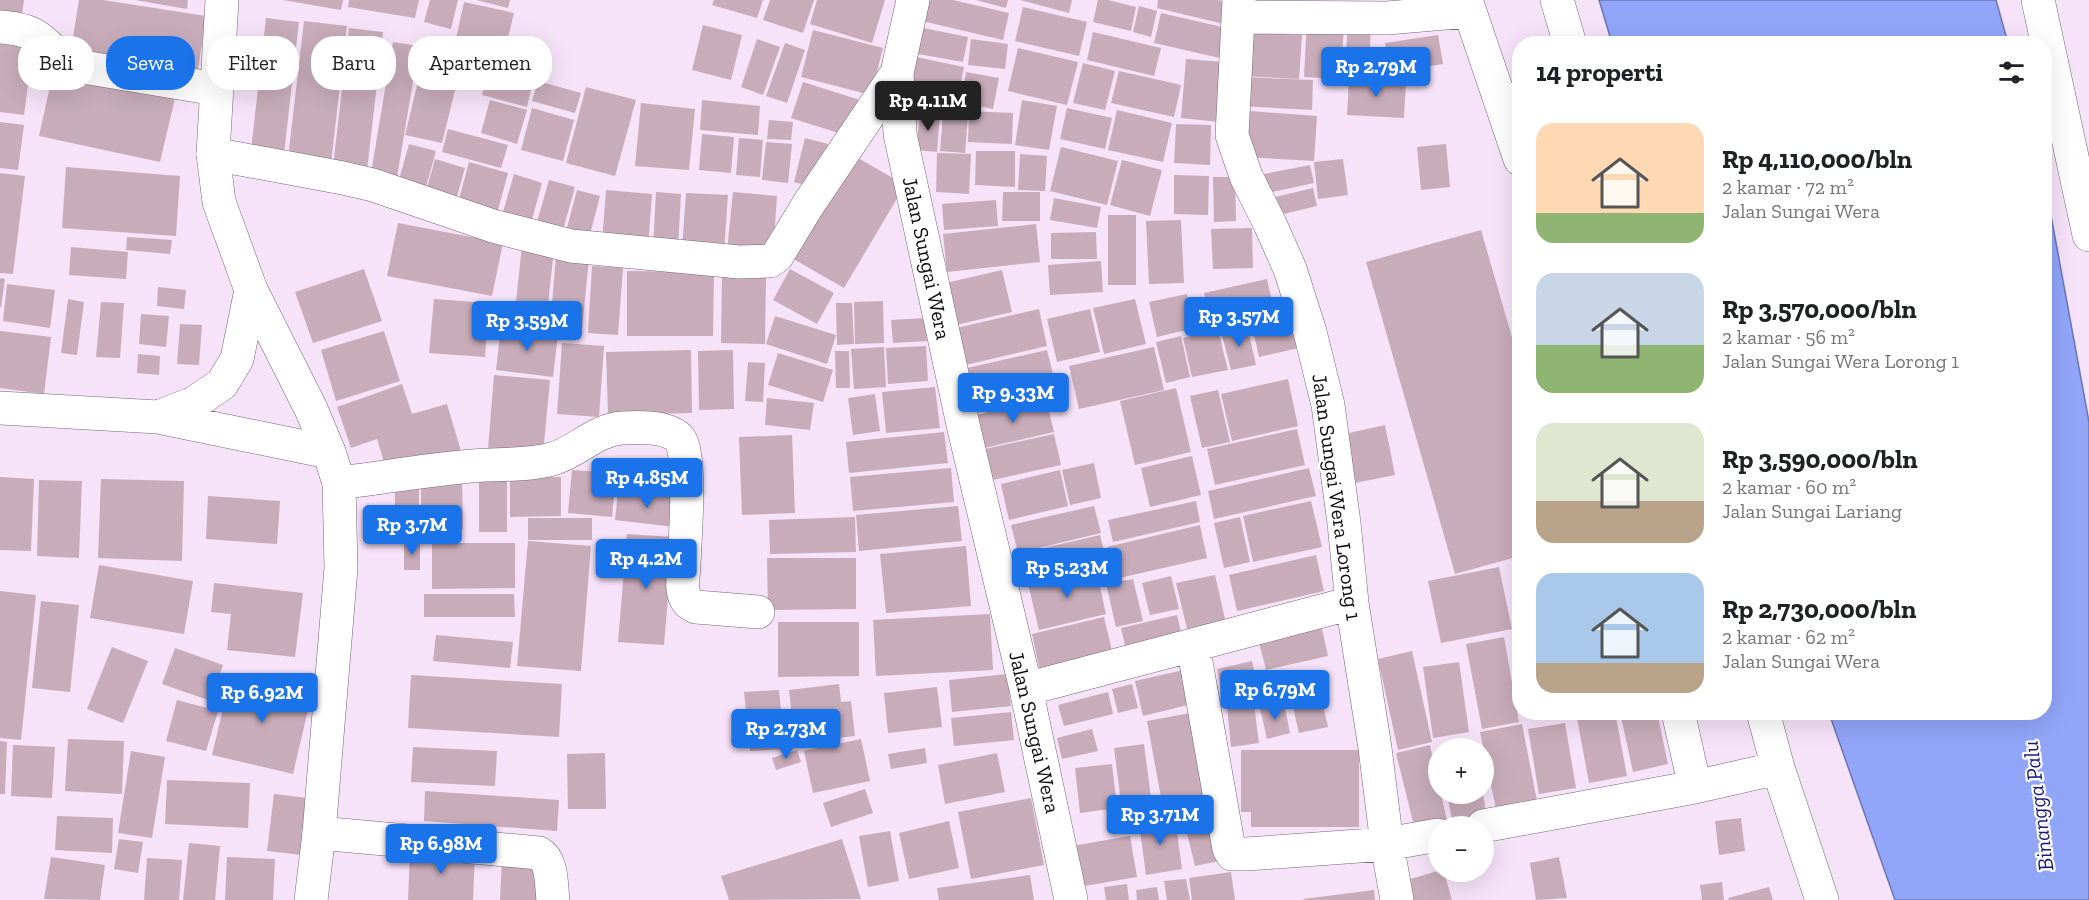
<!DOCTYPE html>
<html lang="id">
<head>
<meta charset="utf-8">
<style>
  :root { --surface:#fff; --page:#f6f6f6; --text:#202124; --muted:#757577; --accent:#1a73e8 }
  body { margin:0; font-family:"Zilla Slab",serif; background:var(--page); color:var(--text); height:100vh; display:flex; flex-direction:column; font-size:22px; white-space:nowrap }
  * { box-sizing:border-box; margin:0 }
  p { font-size:20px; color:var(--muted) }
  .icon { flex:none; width:33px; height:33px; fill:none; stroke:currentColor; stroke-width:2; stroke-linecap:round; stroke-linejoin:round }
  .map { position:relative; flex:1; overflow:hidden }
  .sheet { position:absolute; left:1512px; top:36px; width:540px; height:684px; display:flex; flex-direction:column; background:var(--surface); border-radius:24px; box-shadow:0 6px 24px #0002 }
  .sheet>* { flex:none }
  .top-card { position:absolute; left:18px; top:36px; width:570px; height:54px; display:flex; gap:12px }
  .fabs { position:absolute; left:1428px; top:738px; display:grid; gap:12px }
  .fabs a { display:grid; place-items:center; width:66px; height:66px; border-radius:50%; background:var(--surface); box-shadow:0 6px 24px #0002; font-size:30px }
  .price { position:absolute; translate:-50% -51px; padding:0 14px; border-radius:6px; background:var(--accent); color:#fff; font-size:20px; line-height:39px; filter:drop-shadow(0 2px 3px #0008) }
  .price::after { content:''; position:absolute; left:50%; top:36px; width:18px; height:14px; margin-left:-9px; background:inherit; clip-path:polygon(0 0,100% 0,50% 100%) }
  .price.active { background:#222; color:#fff }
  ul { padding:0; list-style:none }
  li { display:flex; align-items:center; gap:18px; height:150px; padding:0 24px }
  li span { display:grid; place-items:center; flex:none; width:168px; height:120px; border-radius:18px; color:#555 }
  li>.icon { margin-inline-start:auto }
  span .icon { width:72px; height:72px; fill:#fffc; stroke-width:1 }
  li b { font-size:26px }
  h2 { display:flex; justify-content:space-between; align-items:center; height:72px; padding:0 24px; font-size:26px }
  .chip { padding:0 21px; border-radius:24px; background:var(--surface); box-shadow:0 6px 24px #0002; font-size:21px; line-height:54px }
  .chip.active { background:var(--accent); color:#fff }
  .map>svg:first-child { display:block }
</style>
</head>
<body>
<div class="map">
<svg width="2089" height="900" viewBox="0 0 2089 900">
  <rect width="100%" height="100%" fill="#f6e2f9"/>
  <path fill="#91a5f9" stroke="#6a76b3" stroke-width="1.5" d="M1599 0H1996L2008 43H1612Z
    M2045 183 2089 422V900H1895L1829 713 2044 712Z"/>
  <path fill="#c8acba" d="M0 0H24L21 22 0 20Z
    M79 0H103L206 16 198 70 71 50Z
    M135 0H188L187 9Z
    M283 0H343L341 10Z
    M349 0H419L415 18 348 7Z
    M430 0H458L451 29 424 22Z
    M476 0H510L508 8Z
    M714 0H763L757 18 712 5Z
    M770 0H814L803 33 763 20Z
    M817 0H885L872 43 810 24Z
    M927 0H953L1009 13 1003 40 922 21Z
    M976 0H1008L1006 8Z
    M1020 0H1072L1069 13Z
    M1098 0H1108L1136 7 1131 31 1093 22Z
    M1158 0H1218L1233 3 1228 25 1157 8Z
    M464 2 514 13 504 54 455 43Z
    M1139 6 1157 11 1151 37 1133 32Z
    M1023 7 1087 22 1079 56 1015 41Z
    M1161 13 1231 29 1224 59 1154 43Z
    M266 18 299 22 284 154 251 150Z
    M1307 19 1344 21 1341 79 1304 77Z
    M304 21 347 26 331 163 288 158Z
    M1348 22 1371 23 1369 70 1345 69Z
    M703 25 742 35 731 80 692 70Z
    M349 28 383 32 367 170 333 166Z
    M923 28 968 37 963 62 918 54Z
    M813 30 883 48 871 95 801 77Z
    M1093 32 1161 48 1154 76 1087 60Z
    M1243 32 1302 35 1299 79 1242 76Z
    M1438 35 1443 64 1389 73 1385 43Z
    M757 39 780 47 763 95 741 87Z
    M971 39 1008 44 1005 69 968 65Z
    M393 42 419 46 397 177 371 173Z
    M785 43 805 50 787 103 766 96Z
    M0 44 33 48 24 115 0 112Z
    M1018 48 1078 62 1067 105 1008 91Z
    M425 53 462 62 442 143 405 135Z
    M916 57 964 67 956 107 907 98Z
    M1186 59 1224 62 1219 122 1181 118Z
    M1083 63 1115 71 1105 110 1073 103Z
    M54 68 176 94 160 162 39 136Z
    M489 69 533 81 527 107 482 95Z
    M1119 71 1181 85 1174 117 1111 103Z
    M966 72 999 78 993 109 961 102Z
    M1242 77 1313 80 1312 110 1241 106Z
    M1349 78 1406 81 1404 118 1347 115Z
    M538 81 581 93 575 113 532 101Z
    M803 82 863 101 851 137 791 118Z
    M586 87 636 100 615 176 566 163Z
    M490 100 527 110 517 144 481 133Z
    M702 100 760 106 758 135 700 130Z
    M1022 100 1057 106 1049 150 1015 145Z
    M641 103 695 109 689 170 635 166Z
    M532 108 574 120 563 161 521 150Z
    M1067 108 1112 118 1105 149 1060 139Z
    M1117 110 1172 123 1163 162 1108 150Z
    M969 111 1013 113 1012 144 968 142Z
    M1249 111 1317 116 1314 161 1246 157Z
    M920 113 940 114 937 152 916 150Z
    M943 114 968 116 965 153 940 151Z
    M769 120 793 122 791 140 767 139Z
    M0 122 24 125 18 170 0 168Z
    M1176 124 1211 125 1210 165 1174 163Z
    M448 129 508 145 501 168 442 152Z
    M702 134 734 137 731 173 699 170Z
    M739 138 763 140 760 177 736 175Z
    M805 138 828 144 816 188 794 182Z
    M766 142 792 144 788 183 762 180Z
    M409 144 436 151 424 194 397 187Z
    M1446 144 1450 187 1421 190 1417 147Z
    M1061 147 1118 161 1107 205 1050 191Z
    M976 151H1015V187L975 185Z
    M937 153 971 154 969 194 936 192Z
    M851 154 905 185 844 288 790 257Z
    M1020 154 1047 156 1045 191 1018 190Z
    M435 159 465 168 454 207 424 199Z
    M1343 159 1348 195 1318 199 1314 162Z
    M1122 160 1162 170 1150 216 1110 205Z
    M469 162 508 173 495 221 456 210Z
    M1310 165 1314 183 1268 193 1264 174Z
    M66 167 180 176 176 236 62 228Z
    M0 173 25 176 13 274 0 273Z
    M514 174 542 183 530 227 501 219Z
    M1174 175 1209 176 1208 215 1174 214Z
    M1213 177H1235L1236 221 1214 222Z
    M549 180 575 187 561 237 535 229Z
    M1313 188 1317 206 1275 216 1271 198Z
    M577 190 600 196 588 242 565 235Z
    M606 190 652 194 648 247 602 243Z
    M656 192 681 194 678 248 653 247Z
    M733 192 777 196 773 255 727 251Z
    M1003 192H1040V221H1002Z
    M686 193 728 195 724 251 682 249Z
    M1054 198 1101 207 1097 228 1050 220Z
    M996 200 998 226 944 230 942 204Z
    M1108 215H1136V285H1108Z
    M1181 220 1184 283 1149 284 1146 221Z
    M398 223 503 243 492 296 387 276Z
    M1036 224 1040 262 947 272 943 234Z
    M1252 228 1253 268 1213 269 1211 229Z
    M1481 230 1520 365V556L1455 574 1366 262Z
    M1096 232 1097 259H1051V233Z
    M127 237 172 240 170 254 126 250Z
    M522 246 554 249 546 323 514 320Z
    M71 247 128 252 126 279 69 275Z
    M556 256 589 259 582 329 550 327Z
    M1101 261 1103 292 1050 295 1048 265Z
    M592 266 623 268 618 335 588 333Z
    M364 269 382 321 313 343 295 292Z
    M790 269 834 293 817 324 773 300Z
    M1002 270 1012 312 947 327 937 285Z
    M627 271 714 272 713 336H627Z
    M722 273H766L765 344 721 343Z
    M0 278 5 279 1 307H0Z
    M1267 279 1275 314 1213 328 1204 293Z
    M7 284 55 290 50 328 3 321Z
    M158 287 186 290 184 309 157 306Z
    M1187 294 1195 328 1157 337 1149 302Z
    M68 299 84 302 77 355 61 353Z
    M434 299 489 303 485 357 429 353Z
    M1135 299 1146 344 1104 354 1093 308Z
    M883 301 884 343 855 344 854 302Z
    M101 302 124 303 120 358 96 357Z
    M836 303H852L854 344 837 345Z
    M1039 309 1047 346 961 366 952 329Z
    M1090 309 1100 352 1057 362 1047 319Z
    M141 314 169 316 166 347 139 344Z
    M775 316 836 335 827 364 766 344Z
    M1292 316 1299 348 1259 357 1252 325Z
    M926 318 927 341 893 343 891 320Z
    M180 324 202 325 199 365 177 364Z
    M1247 325 1256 365 1231 370 1221 331Z
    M501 327 558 334 553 377 496 370Z
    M1218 330 1228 370 1192 377 1183 338Z
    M0 331 51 337 44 394 0 388Z
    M384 331 400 381 336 401 321 350Z
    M1181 336 1190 377 1166 383 1156 342Z
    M562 343 604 346 599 417 557 414Z
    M926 346 928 381 888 384 886 348Z
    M884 347 886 387 854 389 851 349Z
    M1154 347 1164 390 1079 409 1069 366Z
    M691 350 692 413 608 415 606 352Z
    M733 350 734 409 699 410 698 351Z
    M1047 350 1057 390 966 410 958 370Z
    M835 351H849L850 388H836Z
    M778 353 833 370 823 402 768 385Z
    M138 354 160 356 159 375 137 373Z
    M748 362 765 363 763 402 745 401Z
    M494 375 550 380 543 454 488 449Z
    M1288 379 1298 426 1232 441 1221 394Z
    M402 384 412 414 447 404 461 451 387 472 377 439 351 448 337 407Z
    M935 387 940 428 886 433 882 392Z
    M1176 388 1191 452 1135 465 1120 401Z
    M1218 390 1230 442 1202 448 1190 396Z
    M875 394 880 431 853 435 848 398Z
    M767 398 814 403 810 430 765 425Z
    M1046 399 1054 432 980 449 972 416Z
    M1385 425 1395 475 1350 484 1340 435Z
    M1297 429 1305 465 1215 485 1207 449Z
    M944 432 948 463 849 473 846 442Z
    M1054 434 1061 465 988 481 980 450Z
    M792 435 795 513 742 515 739 437Z
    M1192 456 1201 495 1150 507 1141 468Z
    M1094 463 1101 498 1070 505 1062 470Z
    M951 468 954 502 853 511 850 477Z
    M1309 468 1316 496 1214 519 1208 491Z
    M572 470 616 473 612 517 568 513Z
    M1060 470 1068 506 1009 520 1001 484Z
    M479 476H507V532H479Z
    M0 477 34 479 31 551 0 550Z
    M421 477H462L463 529H421Z
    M510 477H561V516L510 517Z
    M101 479 184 481 182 561 98 558Z
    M39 480 82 481 79 558 37 556Z
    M395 487H419V532H395Z
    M618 491 678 498 675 527 615 520Z
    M208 496 280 501 277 544 206 539Z
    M1196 501 1200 522 1113 542 1108 520Z
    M1311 501 1322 547 1253 562 1243 516Z
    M958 506 962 541 859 551 856 515Z
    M1094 506 1101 533 1018 553 1011 525Z
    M855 517 856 552 770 554 769 520Z
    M1240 517 1250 562 1224 568 1214 523Z
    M528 518H592V540H528Z
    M1200 525 1207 558 1115 579 1107 547Z
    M627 534 673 537 664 645 618 642Z
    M1100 535 1107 564 1028 581 1022 553Z
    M404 541H420V570H404Z
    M528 541 591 546 581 671 517 666Z
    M432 543H515V588L432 589Z
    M966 546 971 606 886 613 880 554Z
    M1316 555 1324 591 1237 611 1229 575Z
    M767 558H856V609L768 610Z
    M99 565 193 581 184 634 90 618Z
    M1499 567 1512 629 1441 643 1428 581Z
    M1096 569 1106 614 1039 630 1028 584Z
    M1215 575 1227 628 1189 637 1176 583Z
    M1171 576 1179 609 1150 615 1142 583Z
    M1133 579 1143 621 1116 627 1106 584Z
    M214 583 303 593 295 657 227 650 231 614 211 612Z
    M0 591 36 595 21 740 0 738Z
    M424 594H514L515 617H424Z
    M41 601 79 605 70 692 32 688Z
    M990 614 993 670 876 676 873 620Z
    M1177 615 1184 645 1128 658 1121 628Z
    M1104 617 1113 655 1040 672 1032 634Z
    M1320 620 1328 656 1266 670 1257 634Z
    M778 622H859V676L778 677Z
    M436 635 513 642 510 668 433 661Z
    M1504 637 1519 722 1482 729 1466 644Z
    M112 647 148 661 123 723 87 709Z
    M175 648 223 665 211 701 162 684Z
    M1412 651 1432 742 1398 750 1378 659Z
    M1252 661 1260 696 1225 705 1217 669Z
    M1459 662 1469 732 1433 738 1423 667Z
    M1188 669 1196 703 1143 716 1135 681Z
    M1007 674 1011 706 952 712 949 680Z
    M231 675 312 693 293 774 212 755Z
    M411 675 562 684 559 737 408 728Z
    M839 684 841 702 851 701 855 736 795 743 789 690Z
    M1132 684 1138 708 1118 713 1112 689Z
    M937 687 942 727 888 733 884 693Z
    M779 690 785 749 750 751 744 692Z
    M1108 692 1113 714 1064 726 1058 705Z
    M1321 696 1328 727 1299 733 1292 703Z
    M177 700 218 711 206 751 166 741Z
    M1284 703 1290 733 1267 739 1260 708Z
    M1254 704 1259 743 1231 747 1227 707Z
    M1011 712 1014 740 954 746 951 718Z
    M1609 712H1615L1627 776 1589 783 1577 718Z
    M1620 712H1657L1668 764 1633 772Z
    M1190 713 1206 795 1162 803 1147 721Z
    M1565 723 1576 788 1539 794 1528 729Z
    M1522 724 1539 811 1498 819 1480 732Z
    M1092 729 1098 751 1062 759 1057 738Z
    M68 739 124 741 122 794 65 791Z
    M861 739 870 781 813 793 804 751Z
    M0 741 7 742 5 794H0Z
    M1144 744 1153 813 1123 817 1114 748Z
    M13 745 55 747 52 798 11 796Z
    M1430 745 1438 783V794H1441L1448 825 1416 834 1396 753Z
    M413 747 497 751 495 786 411 782Z
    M925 748 927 763 891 769 888 754Z
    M797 750 801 762 776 770 772 758Z
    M1241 750H1359V827H1251V812H1241Z
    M131 751 165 757 152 838 118 833Z
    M605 753 606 809H568L567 754Z
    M997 753 1005 792 945 804 938 765Z
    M1112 764 1117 808 1080 813 1075 768Z
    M167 780 250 783 248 828 165 824Z
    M865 789 873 813 831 827 823 803Z
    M425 791 559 800 557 831 424 821Z
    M274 794 316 799 310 856 267 851Z
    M1447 794H1483L1487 818 1453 825Z
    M1031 798 1044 865 971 879 958 812Z
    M1206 807 1219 861 1195 866 1182 813Z
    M57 816 113 818 112 853 55 850Z
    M1175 818 1182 869 1146 875 1139 823Z
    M1741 818 1745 851 1719 855 1715 821Z
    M949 821 959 868 909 879 899 833Z
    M890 831 899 881 868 887 859 836Z
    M1130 836 1137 877 1079 887 1072 846Z
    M119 839 143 842 138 873 114 869Z
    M842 839 861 899 729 900 721 876Z
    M189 843 220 846 215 900H183Z
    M410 849 475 851 473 900H408Z
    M51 857 105 865 100 900 44 899Z
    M227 857 275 859 273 900H225Z
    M502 857 538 859 536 900H500Z
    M1559 857 1567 898 1536 900 1530 863Z
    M147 858 182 860 179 900H144Z
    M1438 871 1444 872 1452 900H1413L1407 880Z
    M1231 872 1235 900H1192L1189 878Z
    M1030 875 1034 900H939L937 888Z
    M1186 879 1190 900H1167L1164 881Z
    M1722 882 1724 900H1702L1700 885Z
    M1127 884 1129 900H1106L1104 887Z
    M1157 887 1159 900H1137L1136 890Z
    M1769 887 1773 900H1729L1728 898Z
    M1374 890 1375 900H1304L1303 899Z"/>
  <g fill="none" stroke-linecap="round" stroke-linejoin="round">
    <defs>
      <path id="street" d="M913 0 897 73 900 134 964 429 1026 689 1071 900
        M1239 0 1232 135 1246 176 1270 224 1290 269 1310 332 1328 405 1344 523 1352 603 1375 748 1387 844 1397 900
        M1466 0 1520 159
        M1557 0 1570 44
        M2038 0 2089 235
        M1238 17 1387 18 1469 11
        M0 27C11 28 23 29 34 35 53 46 53 58 77 66L216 89
        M213 154 343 178 373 185 493 226 571 246 739 262 770 261 777 256 808 205 897 73
        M0 408 158 417 194 403 222 384 237 359 251 290
        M158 417 329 452
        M339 483C380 478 420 471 461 467 491 463 522 467 552 459 577 452 595 430 622 428 638 427 666 426 679 438 692 451 685 542 684 563 684 575 680 589 686 599 688 604 692 605 696 607L758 612
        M1193 645 1229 849 1232 854H1247L1387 844 1438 835
        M1026 689 1352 603
        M1678 712 1695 787 1778 768 1822 900
        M1763 712 1778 768
        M1483 826 1695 787
        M319 833 539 853C553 861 551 886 553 900"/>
      <path id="secondary" d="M222 0 213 154 219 202 251 290 311 409 329 452 339 483 341 568 319 833 311 900"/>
    </defs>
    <use href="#street" stroke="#776579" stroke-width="34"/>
    <use href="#secondary" stroke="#776579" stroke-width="34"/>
    <use href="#street" stroke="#fff" stroke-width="33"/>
    <use href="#secondary" stroke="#fff" stroke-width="33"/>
  </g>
  <g text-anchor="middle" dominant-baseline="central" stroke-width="4.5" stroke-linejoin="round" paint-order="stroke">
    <g font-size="21" fill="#100a11" stroke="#fff">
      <text transform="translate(927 258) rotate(78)">Jalan Sungai Wera</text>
      <text transform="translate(1337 497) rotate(82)">Jalan Sungai Wera Lorong 1</text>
      <text transform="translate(1035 732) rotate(77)">Jalan Sungai Wera</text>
    </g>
    <g font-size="22" font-style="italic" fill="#1a1777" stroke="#fff">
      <text transform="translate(2038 806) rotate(-97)">Binangga Palu</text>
    </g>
  </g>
</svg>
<div class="fabs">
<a>+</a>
<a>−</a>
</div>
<b class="price" style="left:1376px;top:98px">Rp 2.79M</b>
<b class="price active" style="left:928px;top:132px">Rp 4.11M</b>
<b class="price" style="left:1239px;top:348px">Rp 3.57M</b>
<b class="price" style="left:527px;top:352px">Rp 3.59M</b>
<b class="price" style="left:1013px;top:424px">Rp 9.33M</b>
<b class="price" style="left:647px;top:509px">Rp 4.85M</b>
<b class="price" style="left:412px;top:556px">Rp 3.7M</b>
<b class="price" style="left:646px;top:590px">Rp 4.2M</b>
<b class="price" style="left:1067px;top:599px">Rp 5.23M</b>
<b class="price" style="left:1275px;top:721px">Rp 6.79M</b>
<b class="price" style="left:262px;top:724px">Rp 6.92M</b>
<b class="price" style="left:786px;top:760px">Rp 2.73M</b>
<b class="price" style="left:1160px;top:846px">Rp 3.71M</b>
<b class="price" style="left:441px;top:875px">Rp 6.98M</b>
<div class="top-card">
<a class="chip">Beli</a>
<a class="chip active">Sewa</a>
<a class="chip">Filter</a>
<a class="chip">Baru</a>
<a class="chip">Apartemen</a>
</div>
<section class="sheet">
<h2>14 properti<svg class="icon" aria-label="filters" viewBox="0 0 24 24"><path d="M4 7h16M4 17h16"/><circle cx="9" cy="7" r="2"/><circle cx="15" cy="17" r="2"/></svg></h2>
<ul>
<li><span style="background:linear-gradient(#ffd9b3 75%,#8fb573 0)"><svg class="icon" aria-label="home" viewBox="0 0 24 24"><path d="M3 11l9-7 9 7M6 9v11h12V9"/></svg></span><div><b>Rp 4,110,000/bln</b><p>2 kamar · 72 m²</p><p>Jalan Sungai Wera</p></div></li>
<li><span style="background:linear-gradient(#c9d6e8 60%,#8fb573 0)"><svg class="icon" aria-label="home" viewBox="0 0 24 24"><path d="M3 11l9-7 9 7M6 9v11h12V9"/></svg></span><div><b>Rp 3,570,000/bln</b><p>2 kamar · 56 m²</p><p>Jalan Sungai Wera Lorong 1</p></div></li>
<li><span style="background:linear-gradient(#dfe7d0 65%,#b9a48a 0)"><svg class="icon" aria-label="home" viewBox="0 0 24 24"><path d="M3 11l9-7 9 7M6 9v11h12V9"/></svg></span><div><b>Rp 3,590,000/bln</b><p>2 kamar · 60 m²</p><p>Jalan Sungai Lariang</p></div></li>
<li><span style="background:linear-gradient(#a9c7e8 75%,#b9a48a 0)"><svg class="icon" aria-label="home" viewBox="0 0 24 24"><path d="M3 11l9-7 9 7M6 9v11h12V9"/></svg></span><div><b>Rp 2,730,000/bln</b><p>2 kamar · 62 m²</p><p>Jalan Sungai Wera</p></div></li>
</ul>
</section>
</div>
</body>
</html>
